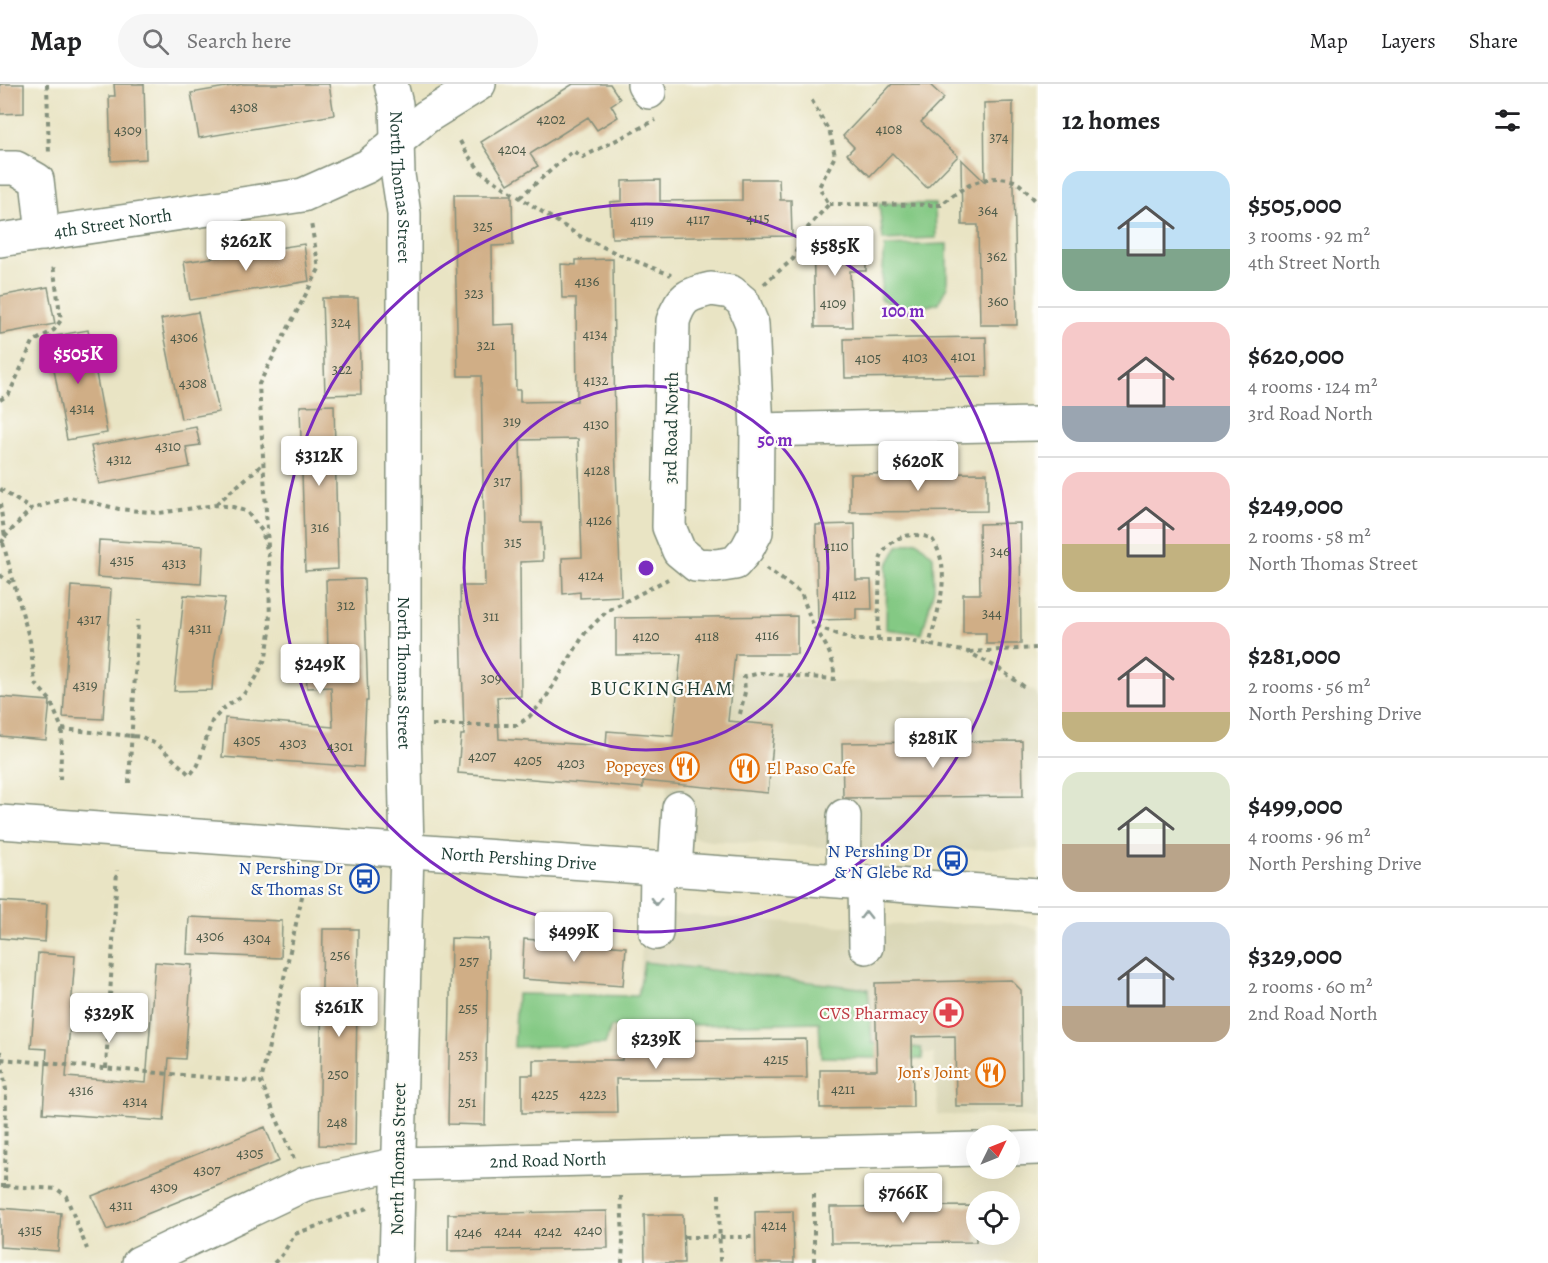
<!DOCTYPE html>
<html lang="en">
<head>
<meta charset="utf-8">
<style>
  :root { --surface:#fff; --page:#f6f6f6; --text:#202124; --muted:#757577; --line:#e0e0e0; --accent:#b5179e }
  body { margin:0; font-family:Alegreya,serif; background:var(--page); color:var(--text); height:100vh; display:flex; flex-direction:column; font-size:22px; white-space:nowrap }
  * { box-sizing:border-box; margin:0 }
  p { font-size:20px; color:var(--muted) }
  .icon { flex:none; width:33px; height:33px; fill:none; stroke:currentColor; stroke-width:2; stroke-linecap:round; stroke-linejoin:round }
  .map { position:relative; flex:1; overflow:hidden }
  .details { display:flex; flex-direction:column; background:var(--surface); width:510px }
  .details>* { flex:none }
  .needle { width:39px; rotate:47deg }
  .tools { position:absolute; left:966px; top:1041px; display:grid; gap:12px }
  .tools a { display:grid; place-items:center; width:54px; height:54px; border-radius:50%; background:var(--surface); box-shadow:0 6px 24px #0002; font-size:30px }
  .price { position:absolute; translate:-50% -51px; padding:0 14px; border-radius:6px; background:#fff; color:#222; font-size:20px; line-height:39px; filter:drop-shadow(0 2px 3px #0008) }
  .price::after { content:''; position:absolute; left:50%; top:36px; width:18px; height:14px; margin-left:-9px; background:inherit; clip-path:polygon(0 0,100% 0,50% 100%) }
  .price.selected { background:var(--accent); color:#fff }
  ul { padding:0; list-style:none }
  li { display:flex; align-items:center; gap:18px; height:150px; padding:0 24px }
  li+li { border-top:2px solid var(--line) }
  li span { display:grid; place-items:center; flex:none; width:168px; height:120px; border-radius:18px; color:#555 }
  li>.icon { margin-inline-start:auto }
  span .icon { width:72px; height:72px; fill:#fffc; stroke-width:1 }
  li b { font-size:26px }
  h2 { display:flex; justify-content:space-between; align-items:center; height:72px; padding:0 24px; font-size:26px }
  header { display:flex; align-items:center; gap:36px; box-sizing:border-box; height:84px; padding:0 30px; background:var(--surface); border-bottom:2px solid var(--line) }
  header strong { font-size:28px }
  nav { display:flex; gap:33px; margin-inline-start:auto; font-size:21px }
  .search { width:420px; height:54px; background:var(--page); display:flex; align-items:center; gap:15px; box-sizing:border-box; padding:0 21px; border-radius:33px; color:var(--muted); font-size:22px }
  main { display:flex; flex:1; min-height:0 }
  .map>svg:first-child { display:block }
</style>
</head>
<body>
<header>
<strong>Map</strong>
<div class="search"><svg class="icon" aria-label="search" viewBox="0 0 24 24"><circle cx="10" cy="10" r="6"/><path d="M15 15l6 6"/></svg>Search here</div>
<nav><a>Map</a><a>Layers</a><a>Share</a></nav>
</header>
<main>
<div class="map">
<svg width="1038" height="1179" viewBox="0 0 1038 1179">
  <rect width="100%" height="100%" fill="#fdfcf7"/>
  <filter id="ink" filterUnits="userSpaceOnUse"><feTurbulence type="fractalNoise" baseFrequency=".0167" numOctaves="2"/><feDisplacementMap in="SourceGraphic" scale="12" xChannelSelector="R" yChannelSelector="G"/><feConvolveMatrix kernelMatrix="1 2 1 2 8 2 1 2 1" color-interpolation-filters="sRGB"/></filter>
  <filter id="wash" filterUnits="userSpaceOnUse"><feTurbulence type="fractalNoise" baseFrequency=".008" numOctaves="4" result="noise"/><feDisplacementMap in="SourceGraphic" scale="24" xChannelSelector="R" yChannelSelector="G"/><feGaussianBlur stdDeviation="1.35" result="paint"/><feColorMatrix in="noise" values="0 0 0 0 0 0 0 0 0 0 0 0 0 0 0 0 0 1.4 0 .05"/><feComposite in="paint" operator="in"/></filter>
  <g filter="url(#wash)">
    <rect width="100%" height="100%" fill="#e9e4c4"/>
    <path fill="#d9d6b5" d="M674 582 836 598 1011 595 1038 610V765L880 766 709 757 665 747Z
      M648 828 843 842 1005 838 1035 844 1038 847V1036L1010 1031H938L934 970 846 971V927L637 929 642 863Z"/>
    <path fill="#84c984" stroke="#52835c" stroke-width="1.5" d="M879 119 935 120 936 154 883 156Z
      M947 160V203L938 219C916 226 902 226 880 215L885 162Z
      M917 457 933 472 934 505 922 550 886 545 887 482 898 462Z
      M644 878 868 905 872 959 921 964 923 975 821 973 819 938 611 943 605 960 514 963 517 910 638 912Z"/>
    <g id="blocks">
      <path fill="#d0ae86" d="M0 0H24V29L0 30Z
        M114 0H144L146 75 111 77 109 12H115Z
        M243 0H329L334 31 199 54 191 9Z
        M573 0H610L620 15 611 21 618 33 597 46 588 33 530 70 538 82 508 100 481 58Z
        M892 0H929L944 14 921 38 958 72 927 104 892 69 870 92 847 70 854 63 843 52Z
        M1013 18 1012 101H1014L1017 241H980L978 141H962L961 75 985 98 984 19Z
        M742 95H779L780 116H791L792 152 612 154 610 118 622 117V97L660 96V117L742 116Z
        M454 111H512L513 161 492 162 493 241 515 240 516 306H520V318L577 317 576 214H562L561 180 576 181V176L613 175 615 360 621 512 580 514V508L563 510 562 474 582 473 578 355 520 356 522 439H542L543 477 520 478 521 612 497 613 499 655 606 662 607 647 673 652 681 570 616 571V534L797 532V570H735L728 637 775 641 768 709 643 697V704L458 689 461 651H464L460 502H485L481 292H458Z
        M813 149H849V158H866V187H850L852 243H815Z
        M304 160 309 197 190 216 184 178Z
        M48 203 55 240 0 250V212Z
        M322 214H358L361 310 325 311Z
        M198 228 219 328 181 335 161 235Z
        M88 246 107 349 67 356 48 253Z
        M986 253 987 292 845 294 844 255Z
        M334 321 338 485 305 487 300 322Z
        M196 343 200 361 186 363 190 383 99 400 91 362Z
        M987 389V427L850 428V390Z
        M1020 439 1021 560H986V549H963V510H980L979 440Z
        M855 440 856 496H871L872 525H856V535L818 536 816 441Z
        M99 456 203 462 201 500 97 493Z
        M364 495 368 617H366L363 683 222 673 225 634 333 643 331 603 307 604 305 568 328 567 326 496Z
        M71 502 111 505 103 635 63 633Z
        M184 511 225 514 214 578 212 606 174 607Z
        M0 613 50 617 46 656 0 652Z
        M1022 657 1023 712 843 714 842 659Z
        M0 817 47 820 45 858 0 854Z
        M189 833 282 837 281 874 187 870Z
        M323 845H358L355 1062 319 1061Z
        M451 854 488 855 485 1041 448 1040Z
        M524 855 626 863 623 902 522 895Z
        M38 869 75 872 66 993 146 999 155 878 192 881 185 975 169 974 164 1037 43 1029 47 965 31 964Z
        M1011 896 1021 906 1022 1022H956L955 952 912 953 913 1023 820 1024V986H877L875 899Z
        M806 955 807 994 616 995 617 1028 522 1029V991H533V976H622V957Z
        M265 1043 279 1077 107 1146 92 1112Z
        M976 1122V1158L831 1159 830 1123Z
        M0 1124 61 1129 58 1167 0 1163Z
        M607 1127 608 1164 448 1167V1130Z
        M793 1127 794 1179H756L755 1128Z
        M644 1131H683L684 1179H645Z"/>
    </g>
  </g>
  <g filter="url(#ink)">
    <use href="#blocks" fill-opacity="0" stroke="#84907c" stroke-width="1.5"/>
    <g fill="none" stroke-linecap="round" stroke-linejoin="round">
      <defs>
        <g id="minor">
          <path id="s1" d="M391 0 396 20 398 91 404 130V641L407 766 396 1179"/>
          <path d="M644 0 649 8"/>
          <path d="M0 84H16L37 96 43 150"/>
          <path id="s2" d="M0 156 303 111 368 82 426 33 479 0"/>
          <path d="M711 205 731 208 743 218 752 240 757 346 756 448 747 465 735 479 716 482 696 481 679 467 669 443 673 237C681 213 687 211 711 205Z"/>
          <path d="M757 346 1038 340"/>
          <path id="s3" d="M0 738 1038 811"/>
          <path d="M675 785 679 724"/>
          <path d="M843 797 844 732"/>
          <path d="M865 798 866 863"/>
          <path d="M656 849 657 784"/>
          <path d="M1010 1065 1038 1064"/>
          <path id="s4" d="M139 1179 305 1100 398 1080 976 1065"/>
        </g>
      </defs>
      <use href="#minor" stroke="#84907c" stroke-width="36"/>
      <path stroke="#84907c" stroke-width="4" stroke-dasharray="4.5 4.5" stroke-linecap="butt" d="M47 0 49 71
        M460 57 467 70 482 89 578 151 620 171 671 191
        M520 113 573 67 583 73 656 36
        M829 120 941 121C960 104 987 87 1014 97 1022 100 1031 113 1038 119
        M764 200 793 175 804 148 829 120 819 103 835 72 830 49 811 15
        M0 316 9 310 33 258 54 246 61 236 53 181
        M0 405 31 425
        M0 420 5 453 0 461
        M216 420 263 380
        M3 459 30 557 35 599 50 616 62 645 142 653 158 661 190 691 198 681 212 637 225 623 243 611 256 594 266 573 270 548 269 473 262 447 247 428 233 423 216 421 159 429 119 425 70 413 31 425 5 453
        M268 463 259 300 319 185 311 139
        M766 484 801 509 813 541 854 556H904L968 568 998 584 1026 604
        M0 491 13 501
        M878 556 880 476C887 454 911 445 932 455 954 487 937 527 929 562
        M969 568 1035 564
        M740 630 745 608 744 593 760 589 834 595C835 573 825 560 814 542
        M432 641H517L529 633 545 615 585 549 607 527 668 495
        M60 696 62 645
        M129 699 138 536
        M0 967 6 1006 5 1102H0
        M1 975 261 998
        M106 984 117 786
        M294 1075 261 998 305 799
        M5 1102 57 1105 66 1112 87 1165
        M719 1110 720 1179
        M814 1110V1179
        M621 1112 623 1156 622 1179
        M684 1153H755
        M274 1179 282 1171 295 1150 367 1124"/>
      <use href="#minor" stroke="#fff" stroke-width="33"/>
    </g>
    <defs><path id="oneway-chevron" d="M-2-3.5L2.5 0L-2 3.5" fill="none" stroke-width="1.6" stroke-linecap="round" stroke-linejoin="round" transform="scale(1.5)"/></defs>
    <g stroke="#8f9e9a">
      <use href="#oneway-chevron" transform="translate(656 817) rotate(91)"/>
      <use href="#oneway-chevron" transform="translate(866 831) rotate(-91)"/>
    </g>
  </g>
  <g fill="none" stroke="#7b2cbf" stroke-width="3">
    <circle cx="646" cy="484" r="182"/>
    <circle cx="646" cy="484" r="364"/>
  </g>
  <defs>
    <symbol id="restaurant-ring" viewBox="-11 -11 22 22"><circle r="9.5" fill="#fdfcf7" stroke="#e8710a" stroke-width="1.5"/><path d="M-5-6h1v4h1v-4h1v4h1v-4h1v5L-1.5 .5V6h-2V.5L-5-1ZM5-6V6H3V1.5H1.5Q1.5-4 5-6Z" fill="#e8710a"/></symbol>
    <symbol id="bus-ring" viewBox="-11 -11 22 22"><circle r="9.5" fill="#fdfcf7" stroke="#1a4fb4" stroke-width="1.5"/><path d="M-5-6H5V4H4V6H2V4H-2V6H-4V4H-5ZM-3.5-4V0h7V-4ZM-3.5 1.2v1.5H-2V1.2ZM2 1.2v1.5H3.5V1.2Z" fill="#1a4fb4"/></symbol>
    <symbol id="pharmacy-ring" viewBox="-11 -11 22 22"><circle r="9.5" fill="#fdfcf7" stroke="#e0444e" stroke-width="1.5"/><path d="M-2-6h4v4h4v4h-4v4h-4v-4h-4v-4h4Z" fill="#e0444e"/></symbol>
  </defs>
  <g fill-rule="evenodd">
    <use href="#restaurant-ring" x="668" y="666" width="33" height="33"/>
    <use href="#restaurant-ring" x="728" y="668" width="33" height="33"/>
    <use href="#bus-ring" x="936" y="760" width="33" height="33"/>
    <use href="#bus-ring" x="348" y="778" width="33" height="33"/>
    <use href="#pharmacy-ring" x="932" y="912" width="33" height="33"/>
    <use href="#restaurant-ring" x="974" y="972" width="33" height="33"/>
  </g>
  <g text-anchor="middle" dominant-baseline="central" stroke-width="4.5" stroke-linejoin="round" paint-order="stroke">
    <g font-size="15" fill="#4b5948">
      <text x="244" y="23">4308</text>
      <text x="551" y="35">4202</text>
      <text x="889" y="45">4108</text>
      <text x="128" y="46">4309</text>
      <text x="999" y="53">374</text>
      <text x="512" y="65">4204</text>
      <text x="988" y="126">364</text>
      <text x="758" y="134">4115</text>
      <text x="698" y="135">4117</text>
      <text x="642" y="136">4119</text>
      <text x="483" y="142">325</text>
      <text x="997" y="172">362</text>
      <text x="587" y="197">4136</text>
      <text x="474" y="209">323</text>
      <text x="998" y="217">360</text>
      <text x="833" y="219">4109</text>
      <text x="341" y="238">324</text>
      <text x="595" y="250">4134</text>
      <text x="184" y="253">4306</text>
      <text x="486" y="261">321</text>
      <text x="963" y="272">4101</text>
      <text x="915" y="273">4103</text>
      <text x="868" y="274">4105</text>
      <text x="342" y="285">322</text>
      <text x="596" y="296">4132</text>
      <text x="193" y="299">4308</text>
      <text x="82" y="324">4314</text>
      <text x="512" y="337">319</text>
      <text x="596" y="340">4130</text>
      <text x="168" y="362">4310</text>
      <text x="119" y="375">4312</text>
      <text x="597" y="386">4128</text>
      <text x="502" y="397">317</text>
      <text x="599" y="436">4126</text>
      <text x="320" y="443">316</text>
      <text x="513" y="458">315</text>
      <text x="836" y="462">4110</text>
      <text x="1000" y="467">346</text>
      <text x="122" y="476">4315</text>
      <text x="174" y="479">4313</text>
      <text x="591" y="491">4124</text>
      <text x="844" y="510">4112</text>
      <text x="346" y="521">312</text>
      <text x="992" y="529">344</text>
      <text x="491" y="532">311</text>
      <text x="89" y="535">4317</text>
      <text x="200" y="544">4311</text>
      <text x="767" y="551">4116</text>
      <text x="646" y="552">4120</text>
      <text x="707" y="552">4118</text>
      <text x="491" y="594">309</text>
      <text x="85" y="601">4319</text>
      <text x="247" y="656">4305</text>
      <text x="293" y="659">4303</text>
      <text x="340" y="662">4301</text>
      <text x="482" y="672">4207</text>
      <text x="528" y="676">4205</text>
      <text x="571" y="679">4203</text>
      <text x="210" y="852">4306</text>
      <text x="257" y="854">4304</text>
      <text x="340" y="871">256</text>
      <text x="469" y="877">257</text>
      <text x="468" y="924">255</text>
      <text x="468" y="971">253</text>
      <text x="776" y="975">4215</text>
      <text x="338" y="990">250</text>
      <text x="843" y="1005">4211</text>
      <text x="81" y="1006">4316</text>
      <text x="545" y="1010">4225</text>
      <text x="593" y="1010">4223</text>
      <text x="135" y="1017">4314</text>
      <text x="467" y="1018">251</text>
      <text x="337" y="1038">248</text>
      <text x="250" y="1069">4305</text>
      <text x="207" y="1086">4307</text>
      <text x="164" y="1103">4309</text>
      <text x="121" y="1121">4311</text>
      <text x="774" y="1141">4214</text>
      <text x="30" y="1146">4315</text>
      <text x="588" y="1146">4240</text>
      <text x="508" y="1147">4244</text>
      <text x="548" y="1147">4242</text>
      <text x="468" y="1148">4246</text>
    </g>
    <g font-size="18" fill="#1f3d34" stroke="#fdfcf7">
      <text stroke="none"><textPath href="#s1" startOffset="104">North Thomas Street</textPath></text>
      <text stroke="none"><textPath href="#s2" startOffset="114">4th Street North</textPath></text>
      <text transform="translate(671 344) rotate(-89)">3rd Road North</text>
      <text stroke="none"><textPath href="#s1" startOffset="590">North Thomas Street</textPath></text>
      <text stroke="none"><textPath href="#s3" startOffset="520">North Pershing Drive</textPath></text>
      <text transform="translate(398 1075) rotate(-89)">North Thomas Street</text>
      <text stroke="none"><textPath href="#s4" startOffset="429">2nd Road North</textPath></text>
    </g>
    <g font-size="18" fill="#c56008" stroke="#fdfcf7" text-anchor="end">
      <text x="664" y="682">Popeyes</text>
      <text x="766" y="684" text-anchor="start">El Paso Cafe</text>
      <text x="969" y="988">Jon’s Joint</text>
    </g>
    <g font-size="18" fill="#164399" stroke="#fdfcf7" text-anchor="end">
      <text x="932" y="767">N Pershing Dr<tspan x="932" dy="21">&amp; N Glebe Rd</tspan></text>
      <text x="343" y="784">N Pershing Dr<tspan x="343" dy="21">&amp; Thomas St</tspan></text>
    </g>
    <g font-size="18" fill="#be3a42" stroke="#fdfcf7" text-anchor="end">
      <text x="928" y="929">CVS Pharmacy</text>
    </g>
    <g font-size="20" letter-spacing="1.5" fill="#1f3d34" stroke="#fdfcf7">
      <text x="662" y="604">BUCKINGHAM</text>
    </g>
  </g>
  <circle cx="646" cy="484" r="9" fill="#7b2cbf" stroke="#fdfcf7" stroke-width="3"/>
  <g font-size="18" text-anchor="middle" font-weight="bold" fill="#7b2cbf" stroke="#fdfcf7" stroke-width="4.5" stroke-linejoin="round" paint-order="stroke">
    <text x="903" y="233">100 m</text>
    <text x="775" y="362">50 m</text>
  </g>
</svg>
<div class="tools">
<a><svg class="needle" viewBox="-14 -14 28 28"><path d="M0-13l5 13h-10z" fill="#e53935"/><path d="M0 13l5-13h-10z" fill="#757577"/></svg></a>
<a><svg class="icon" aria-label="locate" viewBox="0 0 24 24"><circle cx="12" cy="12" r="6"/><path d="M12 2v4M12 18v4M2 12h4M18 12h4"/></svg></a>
</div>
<b class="price" style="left:246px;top:188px">$262K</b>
<b class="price" style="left:835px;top:193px">$585K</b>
<b class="price selected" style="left:78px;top:301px">$505K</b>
<b class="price" style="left:319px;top:403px">$312K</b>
<b class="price" style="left:918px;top:408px">$620K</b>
<b class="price" style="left:320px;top:611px">$249K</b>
<b class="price" style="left:933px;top:685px">$281K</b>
<b class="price" style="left:574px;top:879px">$499K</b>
<b class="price" style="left:339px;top:954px">$261K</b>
<b class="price" style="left:109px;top:960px">$329K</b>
<b class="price" style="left:656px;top:986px">$239K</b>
<b class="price" style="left:903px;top:1140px">$766K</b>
</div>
<section class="details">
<h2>12 homes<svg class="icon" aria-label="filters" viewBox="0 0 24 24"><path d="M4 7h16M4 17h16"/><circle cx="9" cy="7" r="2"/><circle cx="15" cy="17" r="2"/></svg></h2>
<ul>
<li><span style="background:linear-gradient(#bfe0f5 65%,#7fa58c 0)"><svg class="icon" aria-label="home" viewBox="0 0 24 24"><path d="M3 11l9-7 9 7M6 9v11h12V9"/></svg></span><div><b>$505,000</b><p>3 rooms · 92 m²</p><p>4th Street North</p></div></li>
<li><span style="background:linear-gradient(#f6c9c9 70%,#9aa5b1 0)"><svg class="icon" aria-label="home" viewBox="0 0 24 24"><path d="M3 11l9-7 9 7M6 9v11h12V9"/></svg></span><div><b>$620,000</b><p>4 rooms · 124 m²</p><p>3rd Road North</p></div></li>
<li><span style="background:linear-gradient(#f6c9c9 60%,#c2b280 0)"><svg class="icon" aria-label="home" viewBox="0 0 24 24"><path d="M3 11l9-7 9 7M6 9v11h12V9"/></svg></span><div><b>$249,000</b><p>2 rooms · 58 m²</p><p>North Thomas Street</p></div></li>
<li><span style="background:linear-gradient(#f6c9c9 75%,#c2b280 0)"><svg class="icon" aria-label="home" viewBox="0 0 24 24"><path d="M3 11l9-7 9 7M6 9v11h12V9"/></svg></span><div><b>$281,000</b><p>2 rooms · 56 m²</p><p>North Pershing Drive</p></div></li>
<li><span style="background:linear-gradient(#dfe7d0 60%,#b9a48a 0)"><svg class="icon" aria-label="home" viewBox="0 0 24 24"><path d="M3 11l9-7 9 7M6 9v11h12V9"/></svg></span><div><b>$499,000</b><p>4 rooms · 96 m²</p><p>North Pershing Drive</p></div></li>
<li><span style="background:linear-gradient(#c9d6e8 70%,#b9a48a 0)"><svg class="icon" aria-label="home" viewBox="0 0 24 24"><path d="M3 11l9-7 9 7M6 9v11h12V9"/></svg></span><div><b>$329,000</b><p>2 rooms · 60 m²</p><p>2nd Road North</p></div></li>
</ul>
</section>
</main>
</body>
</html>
